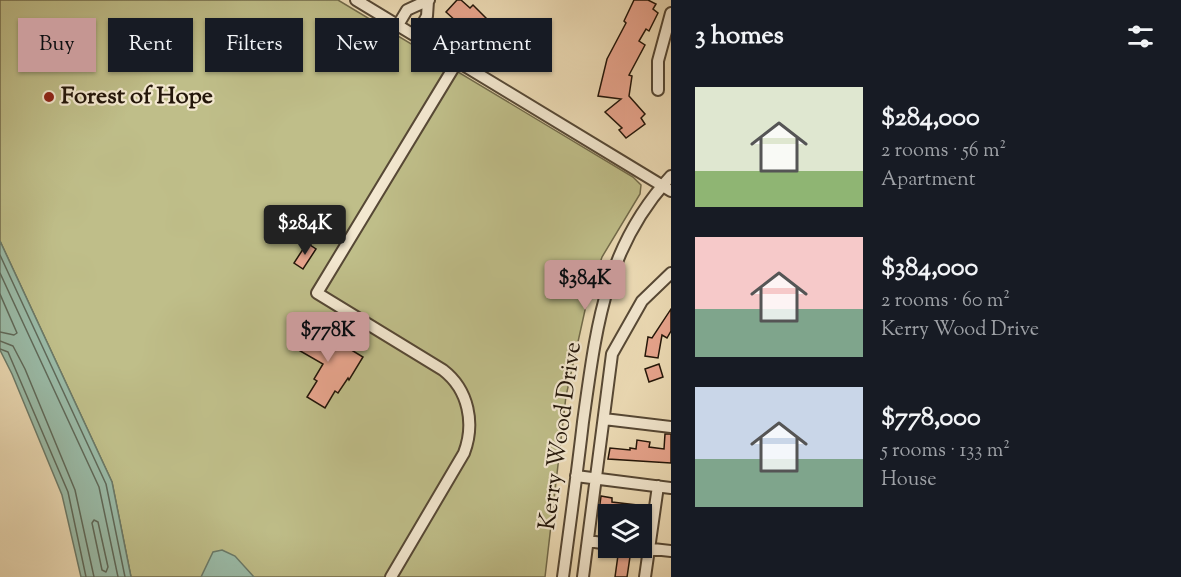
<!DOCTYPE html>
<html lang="en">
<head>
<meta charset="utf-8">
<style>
  :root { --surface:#171b24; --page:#20242c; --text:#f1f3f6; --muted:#9ea1a6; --accent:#c59692 }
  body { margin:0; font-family:"Sorts Mill Goudy",serif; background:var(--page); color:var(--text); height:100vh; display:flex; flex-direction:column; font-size:22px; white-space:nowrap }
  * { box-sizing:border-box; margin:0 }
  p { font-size:20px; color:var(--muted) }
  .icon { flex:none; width:33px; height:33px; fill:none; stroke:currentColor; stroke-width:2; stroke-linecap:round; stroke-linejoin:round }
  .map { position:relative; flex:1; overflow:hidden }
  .drawer { display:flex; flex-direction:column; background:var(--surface); width:510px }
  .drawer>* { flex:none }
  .guide { position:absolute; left:18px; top:18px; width:562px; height:54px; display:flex; gap:12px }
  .controls { position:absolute; left:598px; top:504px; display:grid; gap:12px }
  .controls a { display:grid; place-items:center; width:54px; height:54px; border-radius:0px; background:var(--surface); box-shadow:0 2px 4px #0004; font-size:30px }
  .price { position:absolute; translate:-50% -51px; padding:0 14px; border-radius:6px; background:var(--accent); color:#111; font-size:20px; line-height:39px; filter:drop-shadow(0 2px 3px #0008) }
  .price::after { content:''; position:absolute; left:50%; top:36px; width:18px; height:14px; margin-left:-9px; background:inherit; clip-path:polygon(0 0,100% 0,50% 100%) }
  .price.on { background:#222; color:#fff }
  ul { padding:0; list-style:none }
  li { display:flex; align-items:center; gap:18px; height:150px; padding:0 24px }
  li span { display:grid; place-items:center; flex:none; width:168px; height:120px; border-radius:0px; color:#555 }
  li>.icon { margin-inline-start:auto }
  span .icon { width:72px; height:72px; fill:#fffc; stroke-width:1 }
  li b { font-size:26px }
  h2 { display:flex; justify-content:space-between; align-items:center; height:72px; padding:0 24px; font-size:26px }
  .tag { padding:0 21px; border-radius:0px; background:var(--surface); box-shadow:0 2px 4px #0004; font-size:21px; line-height:54px }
  .tag.on { background:var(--accent); color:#111 }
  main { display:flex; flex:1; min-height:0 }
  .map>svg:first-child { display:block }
</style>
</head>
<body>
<main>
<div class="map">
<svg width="671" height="577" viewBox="0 0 671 577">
  <rect width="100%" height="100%" fill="#eddcb6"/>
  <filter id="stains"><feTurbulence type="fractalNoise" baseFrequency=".00333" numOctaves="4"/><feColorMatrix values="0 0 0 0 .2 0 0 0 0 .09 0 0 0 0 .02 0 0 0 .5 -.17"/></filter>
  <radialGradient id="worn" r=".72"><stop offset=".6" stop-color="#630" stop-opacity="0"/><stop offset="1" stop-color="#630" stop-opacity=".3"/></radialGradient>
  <path fill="#bfbe89" stroke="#716a4a" stroke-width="1.5" d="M0 0H338L633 177 641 185 640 194 602 257 587 301 566 396 545 577H131L112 482 0 241Z"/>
  <path fill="#9abca9" stroke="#6a7a69" stroke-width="1.5" d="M0 241 112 482 131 577H81L62 495 12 374 0 350Z
    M222 550 235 556 254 577H201L213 552Z"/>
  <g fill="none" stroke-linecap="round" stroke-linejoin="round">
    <path stroke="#5e695a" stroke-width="1.5" d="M0 255 106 484 125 577
      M0 273 99 487 118 577
      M0 294 17 333 14 335 0 332
      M0 341 13 346 25 369 75 490 94 577
      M0 349 8 352 68 492 86 577
      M94 520 98 522 108 567 106 572 102 570 92 523Z"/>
  </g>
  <path fill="#e9a68f" stroke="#23160a" stroke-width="1.5" d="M457 0H461L470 8 473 5 487 19 469 39 454 26 457 22 446 12Z
    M634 0H648L656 4 653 9 658 13 649 31 646 29 639 41 645 45 629 75 632 76 629 96 645 114 641 118 645 124 626 138 619 130 622 128 605 112 621 99 598 96 607 59 626 23 624 21Z
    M307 243 316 249 303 269 294 263Z
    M671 309V331L667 338 662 335 658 358 645 356 648 337 652 338Z
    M312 321 332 334 330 337 363 357 349 380 348 378 338 393 335 391 325 408 307 397 317 381 314 379 323 364 295 348Z
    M659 364 663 377 649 382 645 369Z
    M665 434H671V463L608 459 610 448 630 450V448L636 449 637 440 650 442 649 447 664 449Z
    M601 496 612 498V502L637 505 636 514 599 512Z
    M619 548 631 550 627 577H615Z"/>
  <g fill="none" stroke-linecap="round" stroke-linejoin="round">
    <defs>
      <path id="minor" d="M356 0 671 191
        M398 25 407 10 429 0
        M416 36 427 16 428 1
        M658 90V61L671 13
        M604 419 671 427
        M576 476 671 488
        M588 541 609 544
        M644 548 671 551
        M391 577 464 453C475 424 469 390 443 370L317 293 457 62
        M563 577C570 525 577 474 583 422 596 330 604 248 671 176
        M583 577 612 354 642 301 671 273
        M645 577 658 486"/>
    </defs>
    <use href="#minor" stroke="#564835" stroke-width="14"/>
    <use href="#minor" stroke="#f3e8d0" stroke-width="10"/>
  </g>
  <circle fill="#8f2418" stroke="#f3e8d0" stroke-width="2" cx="49" cy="97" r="6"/>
  <g text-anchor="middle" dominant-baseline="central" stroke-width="4.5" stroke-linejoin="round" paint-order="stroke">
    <g font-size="24" font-weight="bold" fill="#23160a" stroke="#f3e8d0" text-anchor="start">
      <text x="61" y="97">Forest of Hope</text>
    </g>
    <g font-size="24" fill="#23160a" stroke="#f3e8d0">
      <text transform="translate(561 436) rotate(-82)">Kerry Wood Drive</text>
    </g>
  </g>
  <rect width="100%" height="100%" filter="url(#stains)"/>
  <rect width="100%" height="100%" fill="url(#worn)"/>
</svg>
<div class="controls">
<a><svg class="icon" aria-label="layers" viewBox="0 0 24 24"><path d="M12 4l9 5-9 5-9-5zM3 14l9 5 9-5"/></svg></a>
</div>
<b class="price on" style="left:305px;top:256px">$284K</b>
<b class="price" style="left:585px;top:311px">$384K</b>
<b class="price" style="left:328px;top:363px">$778K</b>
<div class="guide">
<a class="tag on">Buy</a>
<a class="tag">Rent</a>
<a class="tag">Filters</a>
<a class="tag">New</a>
<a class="tag">Apartment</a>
</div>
</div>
<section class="drawer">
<h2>3 homes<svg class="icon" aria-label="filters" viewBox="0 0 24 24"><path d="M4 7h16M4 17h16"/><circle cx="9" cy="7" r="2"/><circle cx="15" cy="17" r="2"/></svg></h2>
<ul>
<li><span style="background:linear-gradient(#dfe7d0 70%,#8fb573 0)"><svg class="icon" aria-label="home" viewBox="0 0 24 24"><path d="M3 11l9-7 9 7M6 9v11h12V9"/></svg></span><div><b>$284,000</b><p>2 rooms · 56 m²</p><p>Apartment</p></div></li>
<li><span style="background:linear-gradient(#f6c9c9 60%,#7fa58c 0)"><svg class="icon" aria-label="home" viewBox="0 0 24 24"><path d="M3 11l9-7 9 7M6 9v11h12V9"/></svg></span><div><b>$384,000</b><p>2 rooms · 60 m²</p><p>Kerry Wood Drive</p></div></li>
<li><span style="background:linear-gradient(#c9d6e8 60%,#7fa58c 0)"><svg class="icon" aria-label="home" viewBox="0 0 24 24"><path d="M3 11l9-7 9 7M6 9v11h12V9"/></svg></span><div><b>$778,000</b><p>5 rooms · 133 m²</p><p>House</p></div></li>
</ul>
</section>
</main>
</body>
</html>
